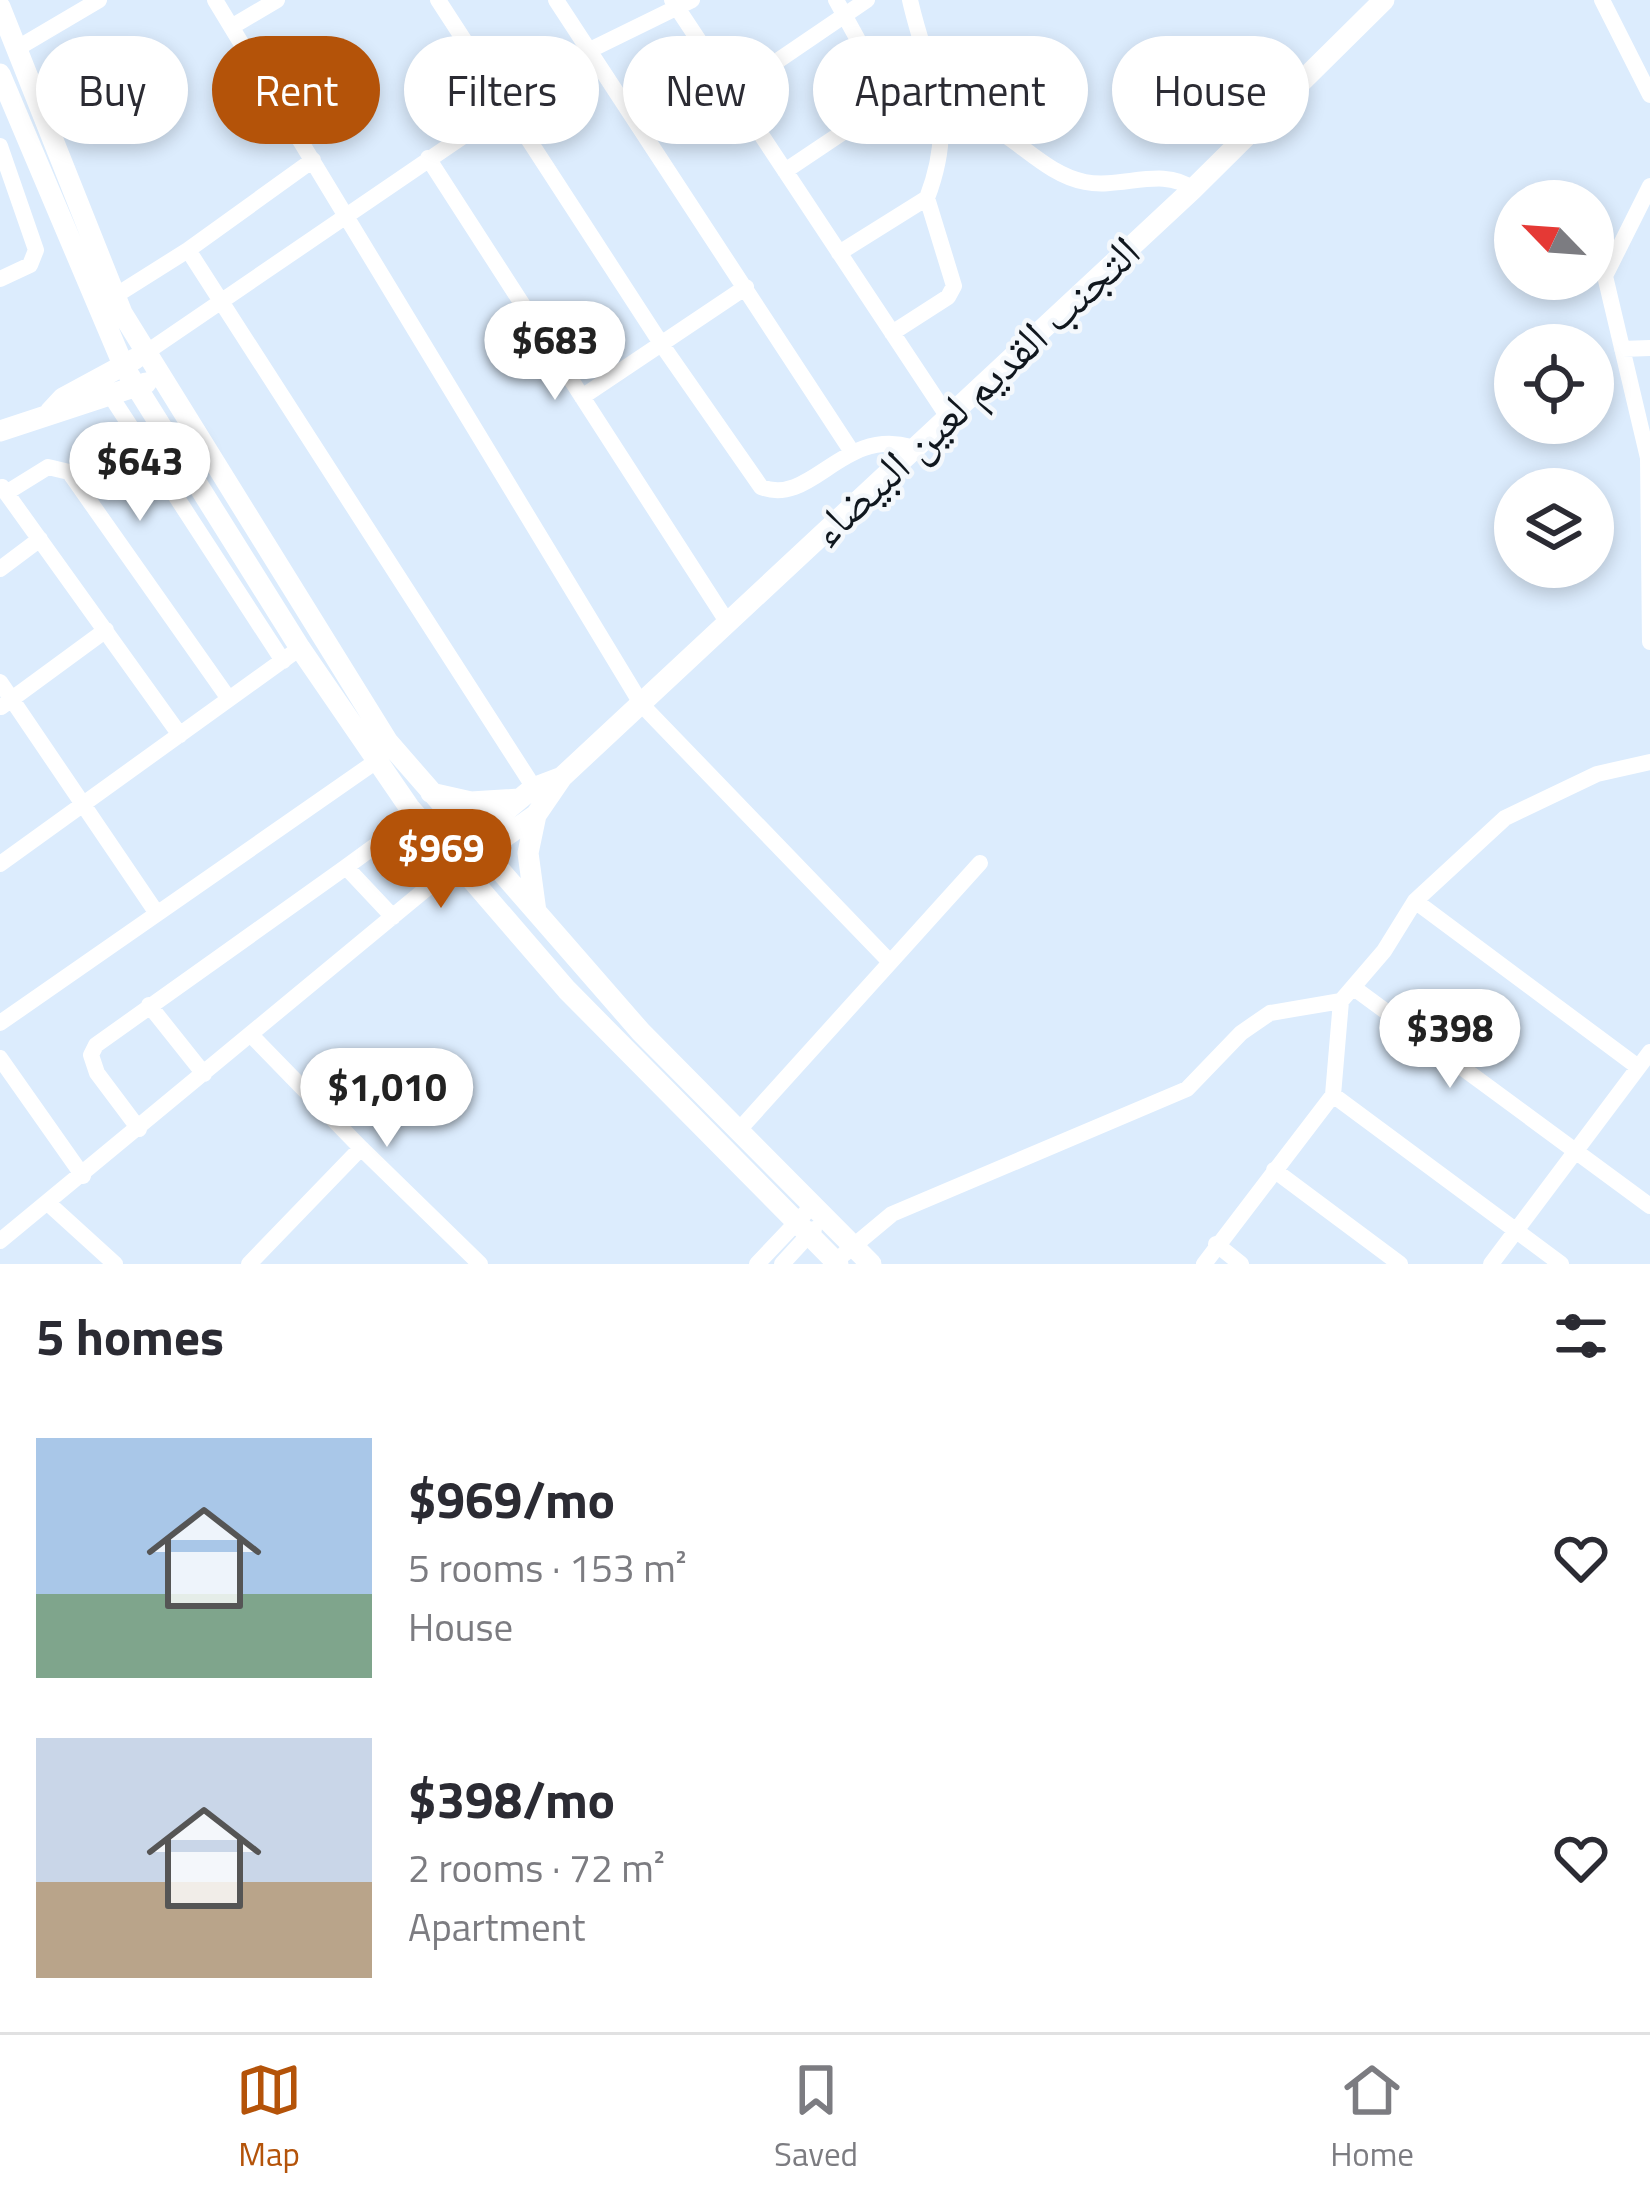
<!DOCTYPE html>
<html lang="en">
<head>
<meta charset="utf-8">
<style>
  :root { --surface:#fff; --page:#f7f7f7; --text:#2b2b33; --muted:#7c7c81; --line:#e1e1e2; --accent:#b45309 }
  body { margin:0; font-family:"Titillium Web","Noto Naskh Arabic",sans-serif; background:var(--page); color:var(--text); height:100vh; display:flex; flex-direction:column; font-size:45px; white-space:nowrap }
  * { box-sizing:border-box; margin:0 }
  p { font-size:39px; color:var(--muted) }
  .icon { flex:none; width:66px; height:66px; fill:none; stroke:currentColor; stroke-width:2; stroke-linecap:round; stroke-linejoin:round }
  .map { position:relative; height:1264px; overflow:hidden }
  .sheet { display:flex; flex-direction:column; background:var(--surface); flex:1 }
  .sheet>* { flex:none }
  .banner { position:absolute; left:36px; top:36px; width:1578px; height:108px; display:flex; gap:24px }
  .needle { width:78px; rotate:295deg }
  .tools { position:absolute; left:1494px; top:180px; display:grid; gap:24px }
  .tools a { display:grid; place-items:center; width:120px; height:120px; border-radius:50%; background:var(--surface); box-shadow:0 6px 18px #0003; font-size:60px }
  .price { position:absolute; translate:-50% -102px; padding:0 27px; border-radius:42px; background:#fff; color:#222; font-size:39px; line-height:78px; filter:drop-shadow(0 3px 6px #0008) }
  .price::after { content:''; position:absolute; left:50%; top:72px; width:36px; height:27px; margin-left:-18px; background:inherit; clip-path:polygon(0 0,100% 0,50% 100%) }
  .price.selected { background:var(--accent); color:#fff }
  ul { padding:0; list-style:none }
  li { display:flex; align-items:center; gap:36px; height:300px; padding:0 36px }
  li span { display:grid; place-items:center; flex:none; width:336px; height:240px; border-radius:0px; color:#555 }
  li>.icon { margin-inline-start:auto }
  span .icon { width:144px; height:144px; fill:#fffc; stroke-width:1 }
  li b { font-size:51px }
  h2 { display:flex; justify-content:space-between; align-items:center; height:144px; padding:0 36px; font-size:51px }
  .tag { padding:0 42px; border-radius:54px; background:var(--surface); box-shadow:0 6px 18px #0003; font-size:42px; line-height:108px }
  .tag.selected { background:var(--accent); color:#fff }
  .tabs { display:flex; justify-content:space-around; align-items:center; height:168px; border-top:3px solid var(--line); background:var(--surface); font-size:33px; color:var(--muted) }
  .tabs a { display:grid; justify-items:center; gap:6px }
  .tabs .selected { color:var(--accent) }
  .map>svg:first-child { display:block }
</style>
</head>
<body>
<div class="map">
<svg width="1650" height="1264" viewBox="0 0 1650 1264">
  <rect width="100%" height="100%" fill="#dcecfd"/>
  <g fill="none" stroke-linecap="round" stroke-linejoin="round">
    <path stroke="#fff" stroke-width="16" d="M215 0 642 705 890 962
      M438 0 662 345 761 487C812 507 842 427 911 447
      M556 0 852 452
      M672 0 946 414
      M836 0 891 100C920 114 953 109 981 121 1017 137 1046 175 1085 182 1122 189 1163 166 1193 189
      M1602 0 1650 95
      M233 26 277 0
      M16 49 99 0
      M732 92 867 0
      M0 146 36 250 30 265 0 279
      M428 158 726 620
      M313 160 188 250 540 797
      M785 171 891 100
      M1650 186 1605 276 1648 458 1650 642
      M839 253 927 198C959 114 928 80 910 0
      M107 301 188 250
      M892 333 948 297 954 286 927 198
      M1622 349 1650 348
      M144 354 588 51 692 0
      M582 397 746 287
      M112 398 283 661
      M2 487 180 735
      M6 493 48 467 69 472 229 699
      M0 569 40 539
      M0 682 156 912
      M1 707 106 630
      M0 864 300 648
      M346 867 416 816
      M1415 901 1638 1067
      M1354 988 1650 1206
      M149 1005 204 1074
      M0 1023 378 760
      M0 1058 83 1176
      M1333 1095 1341 1001
      M139 1129 97 1073 91 1055 96 1045 346 867 393 917
      M738 1131 980 863
      M361 1148 480 1264
      M1274 1170 1400 1264
      M49 1204 115 1264
      M0 1241 455 865
      M1216 1244 1241 1264
      M844 1254 892 1214 1187 1089 1241 1033 1270 1013 1341 1001 1384 951 1415 901 1505 818 1597 774 1650 762
      M249 1264 361 1148 251 1035
      M757 1264 813 1205
      M782 1264 814 1229
      M1204 1264 1333 1095 1561 1264
      M1491 1264 1650 1052"/>
    <path stroke="#fff" stroke-width="21" d="M0 7 122 313 388 742 641 1032 871 1264
      M0 74 124 367 300 648 409 807 567 990 838 1264
      M50 412 63 398 135 359
      M0 431 146 383
      M431 793 471 802 519 799
      M536 815 528 853 536 912
      M466 844 533 788 562 777
      M474 858 536 815 562 777 1193 189 1384 0"/>
  </g>
  <g text-anchor="middle" dominant-baseline="central" stroke-width="9" stroke-linejoin="round" paint-order="stroke">
    <g font-size="45" fill="#10171e" stroke="#f4f8fc">
      <text transform="translate(974 390) rotate(-43)">التجنب القديم لعين البيضاء</text>
    </g>
  </g>
</svg>
<div class="tools">
<a><svg class="needle" viewBox="-14 -14 28 28"><path d="M0-13l5 13h-10z" fill="#e53935"/><path d="M0 13l5-13h-10z" fill="#7c7c81"/></svg></a>
<a><svg class="icon" aria-label="locate" viewBox="0 0 24 24"><circle cx="12" cy="12" r="6"/><path d="M12 2v4M12 18v4M2 12h4M18 12h4"/></svg></a>
<a><svg class="icon" aria-label="layers" viewBox="0 0 24 24"><path d="M12 4l9 5-9 5-9-5zM3 14l9 5 9-5"/></svg></a>
</div>
<b class="price" style="left:555px;top:403px">$683</b>
<b class="price" style="left:140px;top:524px">$643</b>
<b class="price selected" style="left:441px;top:911px">$969</b>
<b class="price" style="left:1450px;top:1091px">$398</b>
<b class="price" style="left:387px;top:1150px">$1,010</b>
<div class="banner">
<a class="tag">Buy</a>
<a class="tag selected">Rent</a>
<a class="tag">Filters</a>
<a class="tag">New</a>
<a class="tag">Apartment</a>
<a class="tag">House</a>
</div>
</div>
<section class="sheet">
<h2>5 homes<svg class="icon" aria-label="filters" viewBox="0 0 24 24"><path d="M4 7h16M4 17h16"/><circle cx="9" cy="7" r="2"/><circle cx="15" cy="17" r="2"/></svg></h2>
<ul>
<li><span style="background:linear-gradient(#a9c7e8 65%,#7fa58c 0)"><svg class="icon" aria-label="home" viewBox="0 0 24 24"><path d="M3 11l9-7 9 7M6 9v11h12V9"/></svg></span><div><b>$969/mo</b><p>5 rooms · 153 m²</p><p>House</p></div><svg class="icon" aria-label="heart" viewBox="0 0 24 24"><path d="M12 20l-8-8c-3-5 5-10 8-4 3-6 11-1 8 4z"/></svg></li>
<li><span style="background:linear-gradient(#c9d6e8 60%,#b9a48a 0)"><svg class="icon" aria-label="home" viewBox="0 0 24 24"><path d="M3 11l9-7 9 7M6 9v11h12V9"/></svg></span><div><b>$398/mo</b><p>2 rooms · 72 m²</p><p>Apartment</p></div><svg class="icon" aria-label="heart" viewBox="0 0 24 24"><path d="M12 20l-8-8c-3-5 5-10 8-4 3-6 11-1 8 4z"/></svg></li>
</ul>
</section>
<nav class="tabs">
<a class="selected"><svg class="icon" aria-label="map" viewBox="0 0 24 24"><path d="M3 6l6-2 6 2 6-2v14l-6 2-6-2-6 2zM9 4v14M15 6v14"/></svg>Map</a>
<a><svg class="icon" aria-label="saved" viewBox="0 0 24 24"><path d="M7 4h10v16l-5-4-5 4z"/></svg>Saved</a>
<a><svg class="icon" aria-label="home" viewBox="0 0 24 24"><path d="M3 11l9-7 9 7M6 9v11h12V9"/></svg>Home</a>
</nav>
</body>
</html>
